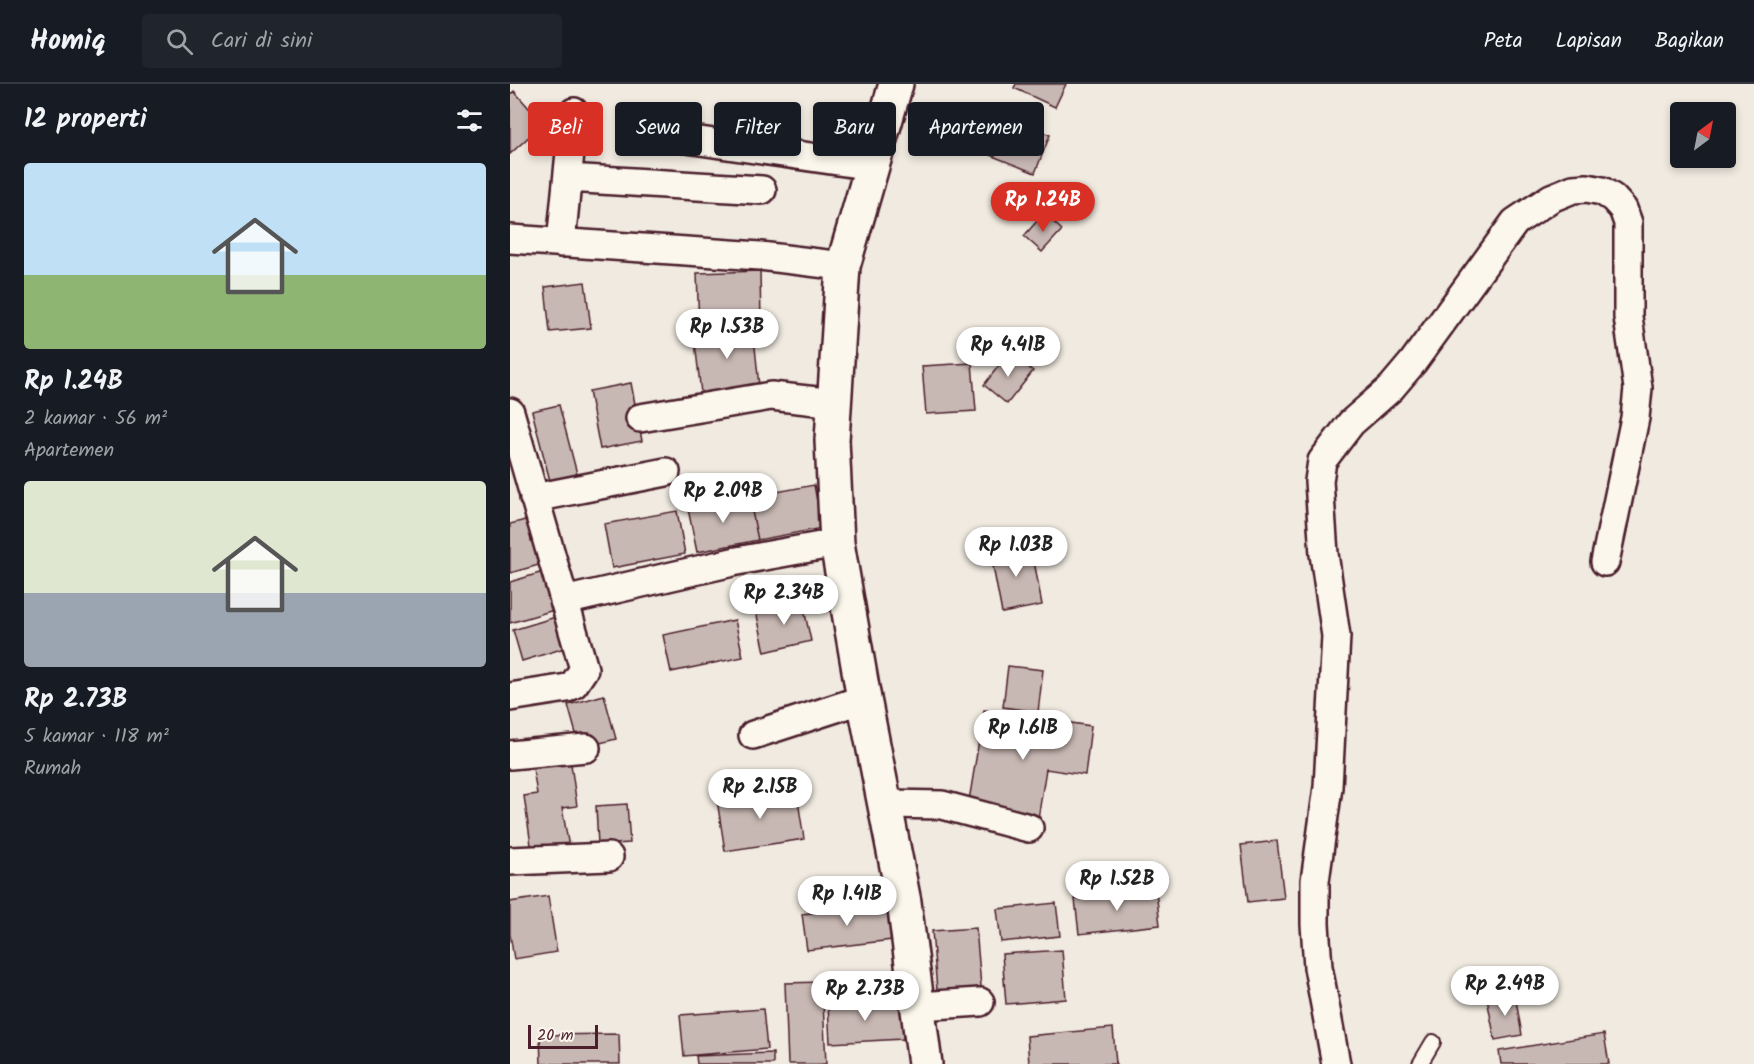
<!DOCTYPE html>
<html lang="id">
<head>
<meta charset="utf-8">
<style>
  :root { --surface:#171b24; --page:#20242c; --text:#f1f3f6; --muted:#9ea1a6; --line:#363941; --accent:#d93025 }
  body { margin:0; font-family:Kalam,sans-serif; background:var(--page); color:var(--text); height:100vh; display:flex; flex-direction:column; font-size:22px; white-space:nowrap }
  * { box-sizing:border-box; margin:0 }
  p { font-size:20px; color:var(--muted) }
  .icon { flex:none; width:33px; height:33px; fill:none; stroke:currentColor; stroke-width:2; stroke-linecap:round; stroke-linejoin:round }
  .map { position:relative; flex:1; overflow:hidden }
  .details { display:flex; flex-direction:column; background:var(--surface); width:510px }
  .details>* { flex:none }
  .banner { position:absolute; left:18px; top:18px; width:570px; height:54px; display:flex; gap:12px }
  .needle { width:39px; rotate:32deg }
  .controls { position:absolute; left:1160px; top:18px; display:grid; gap:12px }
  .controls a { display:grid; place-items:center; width:66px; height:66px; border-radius:6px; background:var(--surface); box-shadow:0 3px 9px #0003; font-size:30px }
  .scale { position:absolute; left:18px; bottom:15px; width:70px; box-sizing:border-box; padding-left:6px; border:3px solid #4a1f2b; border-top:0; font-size:16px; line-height:21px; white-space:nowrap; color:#4a1f2b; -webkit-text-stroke:4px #fbf7ec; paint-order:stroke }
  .price { position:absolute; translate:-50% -51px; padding:0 14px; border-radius:21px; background:#fff; color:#222; font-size:20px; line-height:39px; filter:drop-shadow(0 2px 3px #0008) }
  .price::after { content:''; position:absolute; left:50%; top:36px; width:18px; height:14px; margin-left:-9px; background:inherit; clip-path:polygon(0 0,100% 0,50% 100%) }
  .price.on { background:var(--accent); color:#fff }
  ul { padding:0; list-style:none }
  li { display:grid; align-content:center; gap:12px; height:318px; padding:0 24px }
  li span { display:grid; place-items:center; height:186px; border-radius:6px; color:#555 }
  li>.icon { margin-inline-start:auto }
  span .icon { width:108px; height:108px; fill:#fffc; stroke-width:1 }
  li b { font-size:26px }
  h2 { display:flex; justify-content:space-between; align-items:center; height:72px; padding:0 24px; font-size:26px }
  .tag { padding:0 21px; border-radius:6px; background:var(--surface); box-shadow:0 3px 9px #0003; font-size:21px; line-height:54px }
  .tag.on { background:var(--accent); color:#fff }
  header { display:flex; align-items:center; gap:36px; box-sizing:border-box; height:84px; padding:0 30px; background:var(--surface); border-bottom:2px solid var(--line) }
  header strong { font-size:28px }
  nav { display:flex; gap:33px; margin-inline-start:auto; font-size:21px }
  .search { width:420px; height:54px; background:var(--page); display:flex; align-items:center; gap:15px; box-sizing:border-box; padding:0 21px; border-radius:6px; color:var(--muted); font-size:22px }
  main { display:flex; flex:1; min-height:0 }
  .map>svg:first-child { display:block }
</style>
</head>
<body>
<header>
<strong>Homiq</strong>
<div class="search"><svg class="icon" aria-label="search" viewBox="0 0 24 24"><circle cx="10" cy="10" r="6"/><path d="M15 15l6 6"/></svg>Cari di sini</div>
<nav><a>Peta</a><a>Lapisan</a><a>Bagikan</a></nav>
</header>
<main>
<section class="details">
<h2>12 properti<svg class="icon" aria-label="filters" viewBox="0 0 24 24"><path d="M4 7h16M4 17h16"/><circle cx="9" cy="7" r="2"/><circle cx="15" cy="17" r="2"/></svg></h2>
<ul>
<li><span style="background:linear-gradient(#bfe0f5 60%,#8fb573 0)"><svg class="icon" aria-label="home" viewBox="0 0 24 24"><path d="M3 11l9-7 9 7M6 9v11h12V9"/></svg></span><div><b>Rp 1.24B</b><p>2 kamar · 56 m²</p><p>Apartemen</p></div></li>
<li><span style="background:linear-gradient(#dfe7d0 60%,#9aa5b1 0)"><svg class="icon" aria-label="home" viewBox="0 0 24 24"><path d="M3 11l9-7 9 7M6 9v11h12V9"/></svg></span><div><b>Rp 2.73B</b><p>5 kamar · 118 m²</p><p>Rumah</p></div></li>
</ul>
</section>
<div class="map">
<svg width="1244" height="980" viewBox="0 0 1244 980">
  <rect width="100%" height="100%" fill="#f0eae0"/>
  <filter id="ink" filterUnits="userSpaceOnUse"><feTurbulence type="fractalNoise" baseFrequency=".0167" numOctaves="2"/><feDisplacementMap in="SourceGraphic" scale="12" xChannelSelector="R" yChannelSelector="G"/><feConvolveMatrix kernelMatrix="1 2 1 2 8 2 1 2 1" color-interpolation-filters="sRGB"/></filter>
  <g filter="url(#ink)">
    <path fill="#c8b8b3" stroke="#4a1f2b" stroke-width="1.5" d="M506 0H556L545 23 504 4Z
      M4 7 33 40 0 70V11Z
      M496 33 540 51 525 89 480 71Z
      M534 129 552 146 532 168 514 152Z
      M250 187 251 240 189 242 187 189Z
      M75 198 81 244 40 248 35 203Z
      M243 244 249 302 191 309 184 250Z
      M499 268 523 287 497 320 474 301Z
      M462 279 466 327 416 330 412 282Z
      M121 299 132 357 90 365 79 307Z
      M49 321 67 390 40 397 22 327Z
      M304 401 312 444 248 456 239 413Z
      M239 413 248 456 187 468 178 425Z
      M167 427 175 470 102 484 94 440Z
      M23 434 36 479 0 489V440Z
      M521 460 532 521 492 529 480 467Z
      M33 488 44 526 0 539V498Z
      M292 516 301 557 255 568 246 527Z
      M49 532 58 563 12 577 3 546Z
      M225 536 233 573 161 588 153 551Z
      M498 582 533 586 528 628 493 623Z
      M94 611 106 655 70 664 58 621Z
      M474 626 581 642 575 691 536 685 528 735 458 723Z
      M60 673 67 722 52 724 59 763 22 768 14 712 27 710 22 678Z
      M286 704 294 755 215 767 207 716Z
      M117 720 120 759 88 761 86 722Z
      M767 757 774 814 738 818 731 761Z
      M646 807 650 841 569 850 565 815Z
      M38 812 47 868 4 875 0 850V818Z
      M546 819 550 852 491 858 487 825Z
      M378 820 382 856 297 866 292 830Z
      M466 844 472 914 428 918 422 847Z
      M552 866 556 915 496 920 492 870Z
      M312 898 316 980H278L275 899Z
      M1005 911 1012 951 985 956 977 915Z
      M391 917 393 955 320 959 318 920Z
      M253 925 257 965 174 972 170 931Z
      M603 944 606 980H519L517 952Z
      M109 950 110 980H31L30 951Z
      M1094 950 1099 980H991L989 967Z
      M263 969V980H187L186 972Z"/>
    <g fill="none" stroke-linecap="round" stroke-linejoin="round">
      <defs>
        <path id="service" d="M910 980 923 958"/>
        <path id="minor" d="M149 51 362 82
          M58 94 252 106
          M0 155 250 172 333 182
          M51 159 64 28
          M0 328 74 585 64 600 57 604 0 613
          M130 334 261 312 325 319
          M24 414 156 388
          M54 517 227 477 327 459
          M243 651 354 615
          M0 671 76 664
          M377 720 432 721 519 744
          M0 777 99 773
          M409 922 470 918
          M826 980 808 883 805 840V797L818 703 826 552 814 470 809 397 812 377 841 339 881 304 903 278 1005 138 1041 114 1063 105 1077 104 1092 107 1103 114 1113 125 1118 139V233L1128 304 1125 334 1095 478"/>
        <path id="tertiary" d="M386 0 333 182 322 356 327 459 354 615 394 818 415 980"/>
      </defs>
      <use href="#service" stroke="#4a1f2b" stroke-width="18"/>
      <use href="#minor" stroke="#4a1f2b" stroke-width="32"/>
      <use href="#tertiary" stroke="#4a1f2b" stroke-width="38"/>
      <use href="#service" stroke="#fbf7ec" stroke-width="14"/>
      <use href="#minor" stroke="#fbf7ec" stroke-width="27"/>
      <use href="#tertiary" stroke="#fbf7ec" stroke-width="33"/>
    </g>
  </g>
</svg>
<div class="controls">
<a><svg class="needle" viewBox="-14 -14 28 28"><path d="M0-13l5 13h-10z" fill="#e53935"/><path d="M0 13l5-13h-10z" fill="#9ea1a6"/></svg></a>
</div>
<div class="scale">20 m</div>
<b class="price on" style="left:533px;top:149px">Rp 1.24B</b>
<b class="price" style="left:217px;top:276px">Rp 1.53B</b>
<b class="price" style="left:498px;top:294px">Rp 4.41B</b>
<b class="price" style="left:213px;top:440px">Rp 2.09B</b>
<b class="price" style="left:506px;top:494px">Rp 1.03B</b>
<b class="price" style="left:274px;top:542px">Rp 2.34B</b>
<b class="price" style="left:513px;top:677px">Rp 1.61B</b>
<b class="price" style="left:250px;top:736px">Rp 2.15B</b>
<b class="price" style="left:607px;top:828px">Rp 1.52B</b>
<b class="price" style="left:337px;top:843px">Rp 1.41B</b>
<b class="price" style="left:995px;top:933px">Rp 2.49B</b>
<b class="price" style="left:355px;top:938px">Rp 2.73B</b>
<div class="banner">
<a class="tag on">Beli</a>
<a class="tag">Sewa</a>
<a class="tag">Filter</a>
<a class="tag">Baru</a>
<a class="tag">Apartemen</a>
</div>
</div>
</main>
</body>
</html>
